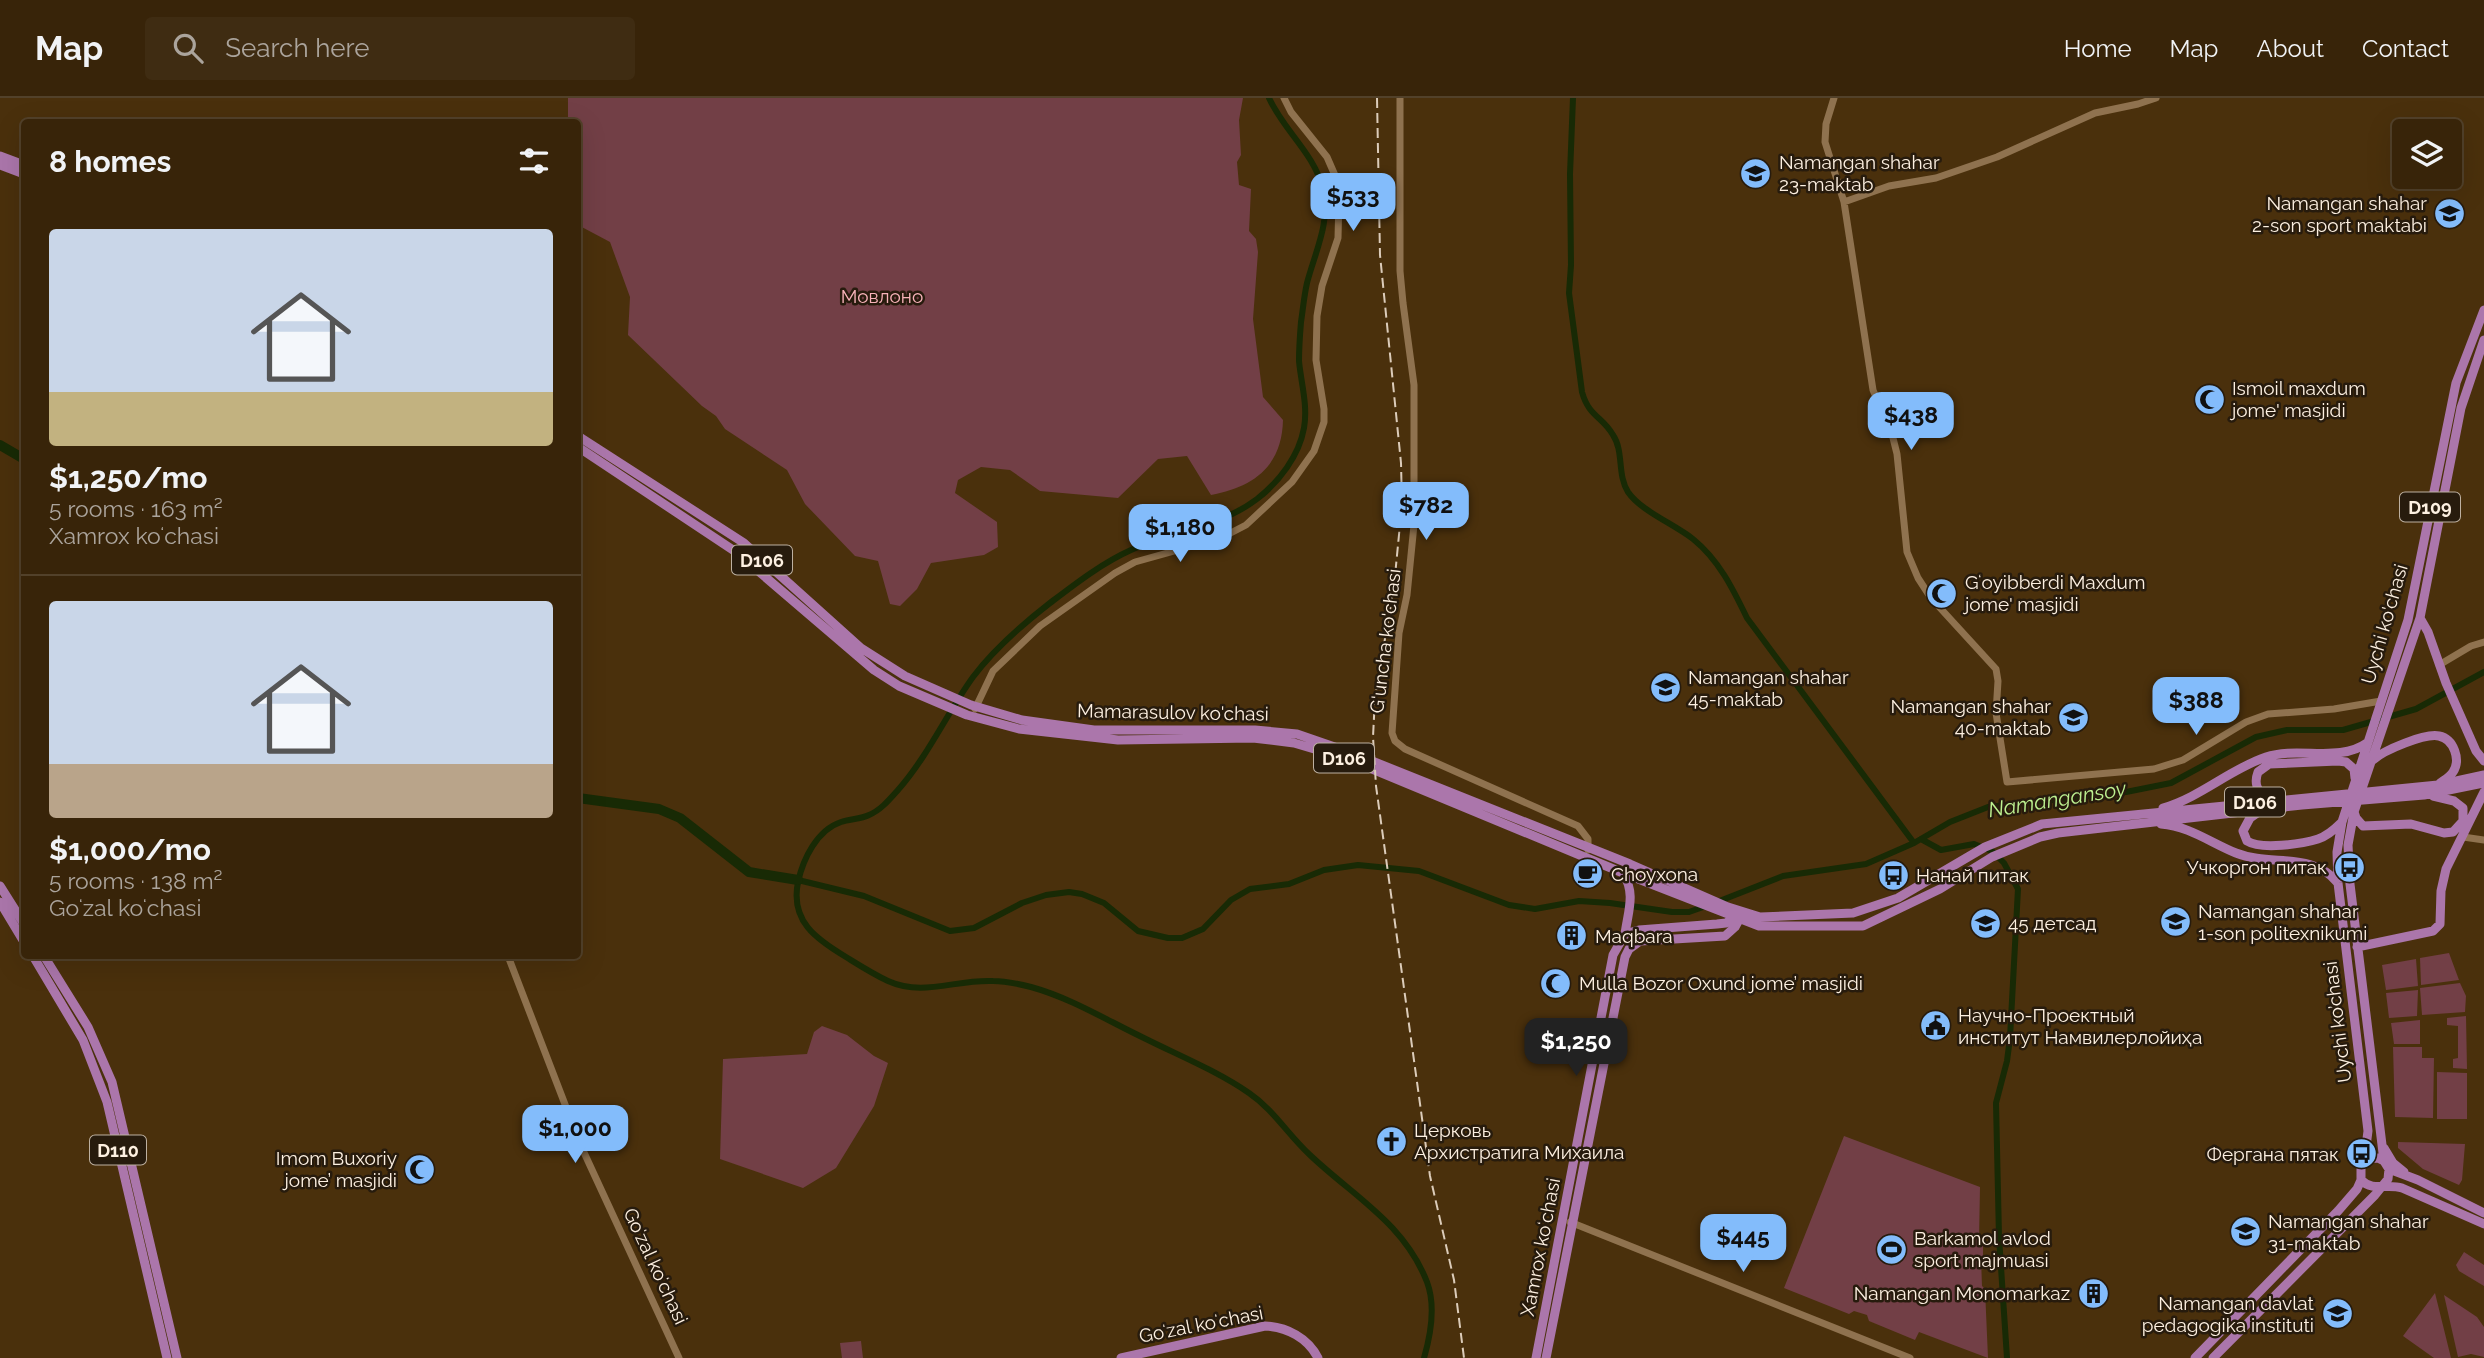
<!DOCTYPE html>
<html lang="en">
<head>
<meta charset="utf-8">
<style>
  :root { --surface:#382409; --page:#3f2c12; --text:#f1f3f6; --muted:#aba49c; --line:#52412a; --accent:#83bcfb }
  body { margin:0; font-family:Raleway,sans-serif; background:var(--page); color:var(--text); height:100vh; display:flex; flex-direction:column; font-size:26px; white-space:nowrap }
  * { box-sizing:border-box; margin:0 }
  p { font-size:23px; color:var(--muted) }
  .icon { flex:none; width:38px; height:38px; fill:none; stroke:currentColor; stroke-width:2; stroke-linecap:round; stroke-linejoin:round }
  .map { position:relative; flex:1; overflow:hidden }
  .sheet { position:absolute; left:21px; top:21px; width:560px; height:840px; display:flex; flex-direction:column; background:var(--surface); border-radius:7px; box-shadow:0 7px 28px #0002,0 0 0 2px var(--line) }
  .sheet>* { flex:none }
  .controls { position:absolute; left:2392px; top:21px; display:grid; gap:14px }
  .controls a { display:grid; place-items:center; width:70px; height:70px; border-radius:7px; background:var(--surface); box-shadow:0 7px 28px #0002,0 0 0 2px var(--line); font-size:35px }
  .price { position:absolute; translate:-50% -60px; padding:0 16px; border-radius:14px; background:var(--accent); color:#111; font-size:23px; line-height:46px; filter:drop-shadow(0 2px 4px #0008) }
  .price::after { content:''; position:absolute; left:50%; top:42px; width:21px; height:16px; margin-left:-10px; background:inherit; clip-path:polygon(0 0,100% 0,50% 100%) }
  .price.selected { background:#222; color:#fff }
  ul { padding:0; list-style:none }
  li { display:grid; align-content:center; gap:14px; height:371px; padding:0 28px }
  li+li { border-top:2px solid var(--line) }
  li span { display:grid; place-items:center; height:217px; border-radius:7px; color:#555 }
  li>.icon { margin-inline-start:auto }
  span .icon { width:126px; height:126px; fill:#fffc; stroke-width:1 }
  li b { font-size:30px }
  h2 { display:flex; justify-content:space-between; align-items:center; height:84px; padding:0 28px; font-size:30px }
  header { display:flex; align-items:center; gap:42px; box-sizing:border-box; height:98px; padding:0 35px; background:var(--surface); border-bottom:2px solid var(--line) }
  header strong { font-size:33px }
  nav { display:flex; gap:38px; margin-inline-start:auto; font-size:24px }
  .search { width:490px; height:63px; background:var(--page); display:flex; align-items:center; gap:18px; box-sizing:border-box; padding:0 24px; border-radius:7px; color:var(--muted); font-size:26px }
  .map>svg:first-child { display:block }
</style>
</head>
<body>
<header>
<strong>Map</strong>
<div class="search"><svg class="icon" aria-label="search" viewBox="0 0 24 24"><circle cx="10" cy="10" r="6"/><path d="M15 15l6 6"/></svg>Search here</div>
<nav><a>Home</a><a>Map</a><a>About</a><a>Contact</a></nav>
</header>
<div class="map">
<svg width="2484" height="1260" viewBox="0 0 2484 1260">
  <rect width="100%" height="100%" fill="#4a300c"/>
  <path fill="#723f46" d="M568 0H1243L1239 22 1241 57 1237 64 1239 87 1251 91 1249 133 1256 141 1258 154 1253 221 1263 299 1283 322C1282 368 1254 389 1211 397L1187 358 1158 361 1118 400 1040 393 1010 372 981 369 958 382 955 395 997 424 998 449 984 457 931 465 917 491 900 508 890 506 878 463 855 458 805 406 787 372 725 331 716 318 702 308 628 237 630 199 610 144 578 127V24H568Z
    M2449 855 2459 882 2421 887 2420 860Z
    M2416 861 2418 888 2386 892 2382 867Z
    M2460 885 2466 898 2465 914 2422 917 2420 890Z
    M2418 892 2417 918 2389 920 2386 895Z
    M2466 918 2467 971 2453 970V961L2458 960V928L2447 927V920Z
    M2420 922V946H2394L2391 925Z
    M822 928 847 937 874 958 888 965 874 1008 836 1070 803 1090 720 1061 723 961 807 956 814 934Z
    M2393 949H2422V960H2434L2433 1020 2395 1019Z
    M2437 974 2467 975V1021H2437Z
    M1844 1038 1980 1089 1979 1144H1983V1158L1981 1160 1982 1188 1985 1191 1988 1260 1919 1234 1915 1242 1869 1223 1867 1217 1854 1213 1849 1216 1784 1190Z
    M2398 1044 2465 1046 2462 1082 2459 1087 2423 1071 2398 1050Z
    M2464 1154 2484 1167V1188L2459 1173 2456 1167Z
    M2435 1195 2451 1260H2434L2403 1238Z
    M2444 1197 2477 1219 2484 1229V1259L2471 1256 2458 1259Z
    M861 1243 863 1260H842L840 1245Z"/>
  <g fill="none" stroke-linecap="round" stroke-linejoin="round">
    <path stroke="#182a05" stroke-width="6" d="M1269 0C1284 33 1314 55 1323 91 1331 124 1315 154 1307 185 1304 198 1303 211 1301 224 1300 236 1299 250 1299 263 1301 285 1308 307 1304 330 1299 358 1279 384 1257 401 1220 429 1172 434 1131 452 1102 465 1075 486 1050 505 1023 526 994 551 973 579 947 615 928 658 898 692 890 701 881 712 869 717 861 721 850 721 841 724 817 732 803 761 798 784 790 823 816 841 846 859 859 867 873 876 888 883 923 899 956 881 993 883 1005 883 1019 886 1031 889 1071 900 1108 923 1146 941 1180 958 1217 973 1249 995 1274 1012 1288 1037 1310 1057 1353 1098 1404 1125 1427 1184 1436 1208 1431 1236 1424 1260
      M1573 0 1570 76 1571 167 1569 195 1582 294C1589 319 1602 318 1613 337 1624 353 1617 377 1628 394 1641 413 1674 426 1693 441 1719 462 1733 491 1747 520L1914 745
      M1921 741 1941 752 1974 746 1992 753 2004 765 2018 791 2010 940 2007 963 1996 1005 1999 1139 2007 1260
      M798 782 864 798 950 833 974 830 1022 805 1046 797 1069 794 1082 796 1104 805 1138 833 1168 840H1182L1203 831 1231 802 1250 791 1289 786 1324 772 1358 767 1419 773 1509 807 1535 811 1579 803 1610 805 1672 814H1689L1706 808
      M1717 804 1783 778 1866 766 1914 745 1950 724 1988 709 2126 694 2171 685 2256 639 2287 632H2343L2416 611 2484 574"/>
    <path stroke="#182a05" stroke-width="10" d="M0 347 24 361
      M578 700 659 711 680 720 749 774 798 782"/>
    <path stroke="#8f724f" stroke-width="7" d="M1400 0V173L1403 205 1414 287V427L1407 497 1399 535 1392 635 1395 643 1405 651 1578 728 1588 741V752
      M1834 0 1826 26 1825 44 1844 104 1873 292 1893 340 1897 356 1907 454 1918 480 1931 500 1996 571 1998 583 1996 615 2007 684 2154 671 2183 662 2246 624 2268 616 2334 611 2381 603
      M1844 104 1889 88 1936 80 1997 59 2095 15 2138 6 2156 0
      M2439 567 2471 548 2484 544
      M975 611 993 573 1040 528 1115 475 1135 464 1221 440 1246 427 1292 384 1314 353 1324 324V311L1316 262 1317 218 1322 188 1338 140 1339 100 1337 82 1327 59 1291 14 1284 0
      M2463 739 2484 742
      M508 858 581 1048 679 1260
      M1570 1124 1910 1260"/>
    <path stroke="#ab76ab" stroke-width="9" d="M0 58 24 67
      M0 67 24 76
      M578 338 744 445 861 550 905 578 971 607 1022 622 1094 632H1255L1297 636 1352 655 1630 766 1728 809 1760 819 1853 815 1898 800 1985 749 2042 726 2438 687 2484 677
      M578 349 736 454 874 572 899 588 967 617 1019 631 1118 642 1253 640 1294 645 1348 661 1623 775 1759 828H1863L1940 791 1992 759 2040 739 2058 735 2302 707 2424 697 2484 685
      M2420 520 2428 534 2446 585 2476 653 2484 663
      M2373 662C2384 652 2425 635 2439 638 2454 641 2461 662 2453 674 2450 679 2444 682 2440 685
      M2270 702C2258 695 2253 687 2258 674L2269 666 2338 663 2346 664 2354 671 2355 680
      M2163 710C2201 699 2230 671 2266 659 2298 648 2339 665 2367 645
      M2260 713 2250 720 2243 733 2247 743C2261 752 2302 746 2318 741 2327 738 2335 731 2341 725
      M2354 714 2356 720 2363 728 2411 726 2444 735 2453 734 2463 723V710L2454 703 2433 698
      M2161 726C2189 728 2211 745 2236 755 2271 769 2311 753 2337 784
      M1623 775C1636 796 1628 813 1625 836
      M0 788 24 826
      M0 804 24 844
      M2357 849 2433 833 2440 826 2441 793 2446 771 2484 694
      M33 858 83 942 107 1004 167 1260
      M44 858 88 929 112 984 177 1260
      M2384 1050 2393 1065 2404 1074
      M2384 1063 2350 786 2348 747 2354 714 2420 520 2461 310 2484 242
      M2364 1064 2368 1033 2338 785 2337 754 2342 724 2408 522 2456 285 2484 212
      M2484 1115 2418 1082 2389 1071 2384 1063 2378 1060 2368 1061 2361 1068V1082C2373 1094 2387 1085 2402 1090L2484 1126
      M1121 1260 1265 1228C1287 1229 1308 1240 1318 1260
      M1536 1260 1613 857 1625 836 1639 832 1717 826 1726 825 1738 817
      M1546 1260 1625 859 1629 851 1640 843 1725 838 1735 829 1741 818
      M2195 1260 2338 1113 2357 1091 2361 1082
      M2213 1260 2375 1097 2388 1081 2389 1071"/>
    <path stroke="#dcccba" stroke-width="2" stroke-dasharray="10 5" stroke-linecap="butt" d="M1377 0 1380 157 1401 365 1402 406 1394 488 1375 599 1373 639 1376 688 1430 1078 1454 1182 1464 1260"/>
  </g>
  <defs>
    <symbol id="school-disc" viewBox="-11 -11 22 22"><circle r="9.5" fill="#83bcfb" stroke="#271b0d"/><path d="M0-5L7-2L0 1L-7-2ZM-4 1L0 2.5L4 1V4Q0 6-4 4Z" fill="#111"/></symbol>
    <symbol id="mosque-disc" viewBox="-11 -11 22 22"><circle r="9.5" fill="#83bcfb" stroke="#271b0d"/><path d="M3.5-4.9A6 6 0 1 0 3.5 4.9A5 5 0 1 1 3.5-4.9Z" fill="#111"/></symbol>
    <symbol id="bus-disc" viewBox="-11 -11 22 22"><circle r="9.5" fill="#83bcfb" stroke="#271b0d"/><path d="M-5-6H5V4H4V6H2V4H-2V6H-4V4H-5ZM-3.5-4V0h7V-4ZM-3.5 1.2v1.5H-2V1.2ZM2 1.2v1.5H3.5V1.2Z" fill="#111"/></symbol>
    <symbol id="cafe-disc" viewBox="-11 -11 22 22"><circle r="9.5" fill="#83bcfb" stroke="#271b0d"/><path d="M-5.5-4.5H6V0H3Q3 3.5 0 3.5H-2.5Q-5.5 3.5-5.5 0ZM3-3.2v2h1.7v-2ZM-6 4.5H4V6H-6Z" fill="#111"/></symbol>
    <symbol id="university-disc" viewBox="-11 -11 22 22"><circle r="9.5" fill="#83bcfb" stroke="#271b0d"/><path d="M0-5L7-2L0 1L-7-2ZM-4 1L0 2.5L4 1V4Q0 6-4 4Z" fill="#111"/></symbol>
    <symbol id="building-disc" viewBox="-11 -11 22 22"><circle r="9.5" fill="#83bcfb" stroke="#271b0d"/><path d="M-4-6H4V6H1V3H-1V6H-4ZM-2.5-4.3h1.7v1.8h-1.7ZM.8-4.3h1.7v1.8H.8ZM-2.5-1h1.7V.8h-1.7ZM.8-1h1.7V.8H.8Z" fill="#111"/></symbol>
    <symbol id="civic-disc" viewBox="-11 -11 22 22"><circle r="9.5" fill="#83bcfb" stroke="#271b0d"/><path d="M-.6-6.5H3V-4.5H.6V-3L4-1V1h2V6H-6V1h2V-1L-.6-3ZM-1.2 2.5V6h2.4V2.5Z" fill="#111"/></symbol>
    <symbol id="church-disc" viewBox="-11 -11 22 22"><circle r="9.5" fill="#83bcfb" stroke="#271b0d"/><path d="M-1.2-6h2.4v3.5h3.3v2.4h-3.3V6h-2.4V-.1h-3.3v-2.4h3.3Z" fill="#111"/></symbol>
    <symbol id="stadium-disc" viewBox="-11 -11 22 22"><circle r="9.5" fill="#83bcfb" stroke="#271b0d"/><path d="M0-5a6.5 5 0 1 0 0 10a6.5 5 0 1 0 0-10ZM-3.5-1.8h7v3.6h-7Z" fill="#111"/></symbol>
  </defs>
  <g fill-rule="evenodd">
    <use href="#school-disc" x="1738" y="58" width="35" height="35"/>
    <use href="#school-disc" x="2432" y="98" width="35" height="35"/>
    <use href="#mosque-disc" x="2192" y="284" width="35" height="35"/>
    <use href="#mosque-disc" x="1924" y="478" width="35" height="35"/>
    <use href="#school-disc" x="1648" y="572" width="35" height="35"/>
    <use href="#school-disc" x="2056" y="602" width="35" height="35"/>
    <use href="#bus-disc" x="2332" y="752" width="35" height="35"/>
    <use href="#cafe-disc" x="1570" y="758" width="35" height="35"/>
    <use href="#bus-disc" x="1876" y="760" width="35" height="35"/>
    <use href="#university-disc" x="2158" y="806" width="35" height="35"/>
    <use href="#school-disc" x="1968" y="808" width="35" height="35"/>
    <use href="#building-disc" x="1554" y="820" width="35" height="35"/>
    <use href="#mosque-disc" x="1538" y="868" width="35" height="35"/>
    <use href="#civic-disc" x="1918" y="910" width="35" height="35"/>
    <use href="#church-disc" x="1374" y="1026" width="35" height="35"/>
    <use href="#bus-disc" x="2344" y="1038" width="35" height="35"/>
    <use href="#mosque-disc" x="402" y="1054" width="35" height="35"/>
    <use href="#school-disc" x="2228" y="1116" width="35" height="35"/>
    <use href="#stadium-disc" x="1874" y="1134" width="35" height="35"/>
    <use href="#building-disc" x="2076" y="1178" width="35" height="35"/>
    <use href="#university-disc" x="2320" y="1198" width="35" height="35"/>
  </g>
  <g text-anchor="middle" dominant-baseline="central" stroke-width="5" stroke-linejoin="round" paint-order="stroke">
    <g fill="#271b0d" stroke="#bdb0a1" stroke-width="2">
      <rect x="2400" y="394.5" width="60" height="29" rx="5"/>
      <rect x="732" y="447.5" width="60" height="29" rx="5"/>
      <rect x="1314" y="645.5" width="60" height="29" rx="5"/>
      <rect x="2225" y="689.5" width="60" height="29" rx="5"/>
      <rect x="90" y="1037.5" width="56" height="29" rx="5"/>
    </g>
    <g font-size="18" font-weight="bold" fill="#fdf0e1">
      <text x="2430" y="409">D109</text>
      <text x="762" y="462">D106</text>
      <text x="1344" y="660">D106</text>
      <text x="2255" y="704">D106</text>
      <text x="118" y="1052">D110</text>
    </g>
    <g font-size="19" fill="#fdf0e1" stroke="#271b0d" text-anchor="start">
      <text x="1779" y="64">Namangan shahar<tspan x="1779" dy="22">23-maktab</tspan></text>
      <text x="2427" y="105" text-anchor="end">Namangan shahar<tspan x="2427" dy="22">2-son sport maktabi</tspan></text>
      <text x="2232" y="290">Ismoil maxdum<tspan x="2232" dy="22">jome' masjidi</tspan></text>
      <text x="1965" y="484">Gʻoyibberdi Maxdum<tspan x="1965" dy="22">jome' masjidi</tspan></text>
      <text x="1688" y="579">Namangan shahar<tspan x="1688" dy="22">45-maktab</tspan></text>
      <text x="2051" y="608" text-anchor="end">Namangan shahar<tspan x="2051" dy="22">40-maktab</tspan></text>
      <text x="2327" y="769" text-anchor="end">Учкоргон питак</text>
      <text x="1611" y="776">Choyxona</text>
      <text x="1916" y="777">Нанай питак</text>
      <text x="2198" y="813">Namangan shahar<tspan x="2198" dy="22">1-son politexnikumi</tspan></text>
      <text x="2008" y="825">45 детсад</text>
      <text x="1595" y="838">Maqbara</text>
      <text x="1579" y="885">Mulla Bozor Oxund jome’ masjidi</text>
      <text x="1958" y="917">Научно-Проектный<tspan x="1958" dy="22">институт Намвилерлойиҳа</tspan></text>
      <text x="1414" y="1032">Церковь<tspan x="1414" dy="22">Архистратига Михаила</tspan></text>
      <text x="2339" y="1056" text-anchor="end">Фергана пятак</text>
      <text x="397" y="1060" text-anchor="end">Imom Buxoriy<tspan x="397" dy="22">jome’ masjidi</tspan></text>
      <text x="2268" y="1123">Namangan shahar<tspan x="2268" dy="22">31-maktab</tspan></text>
      <text x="1914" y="1140">Barkamol avlod<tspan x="1914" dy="22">sport majmuasi</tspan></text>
      <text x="2070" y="1195" text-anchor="end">Namangan Monomarkaz</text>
      <text x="2314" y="1205" text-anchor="end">Namangan davlat<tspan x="2314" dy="22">pedagogika instituti</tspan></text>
    </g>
    <g font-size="19" fill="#f7b2b9" stroke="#271b0d">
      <text x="882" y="198">Мовлоно</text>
    </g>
    <g font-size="19" fill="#fdf0e1" stroke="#271b0d">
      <text transform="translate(2384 526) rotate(-74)">Uychi ko'chasi</text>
      <text transform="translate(1385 543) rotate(-83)">G'uncha ko'chasi</text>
      <text transform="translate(1173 614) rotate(1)">Mamarasulov ko'chasi</text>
      <text transform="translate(2337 924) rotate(-97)">Uychi ko’chasi</text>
      <text transform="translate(1540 1149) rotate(-79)">Xamrox koʻchasi</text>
      <text transform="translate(656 1168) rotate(65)">Goʻzal koʻchasi</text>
      <text transform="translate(1201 1226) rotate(-11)">Goʻzal koʻchasi</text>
    </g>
    <g font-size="21" font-style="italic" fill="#bdf090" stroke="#271b0d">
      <text transform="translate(2057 701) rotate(-9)">Namangansoy</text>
    </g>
  </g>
</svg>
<div class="controls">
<a><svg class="icon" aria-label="layers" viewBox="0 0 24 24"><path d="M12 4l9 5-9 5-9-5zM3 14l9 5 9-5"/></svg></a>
</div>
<b class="price" style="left:1353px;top:135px">$533</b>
<b class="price" style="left:1911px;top:354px">$438</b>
<b class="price" style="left:1426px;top:444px">$782</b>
<b class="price" style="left:1180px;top:466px">$1,180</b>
<b class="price" style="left:2196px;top:639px">$388</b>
<b class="price selected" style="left:1576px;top:980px">$1,250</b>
<b class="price" style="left:575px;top:1067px">$1,000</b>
<b class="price" style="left:1743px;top:1176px">$445</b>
<section class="sheet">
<h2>8 homes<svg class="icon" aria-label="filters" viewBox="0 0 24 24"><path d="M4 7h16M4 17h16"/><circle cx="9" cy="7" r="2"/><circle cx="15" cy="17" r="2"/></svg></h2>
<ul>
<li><span style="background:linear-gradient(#c9d6e8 75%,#c2b280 0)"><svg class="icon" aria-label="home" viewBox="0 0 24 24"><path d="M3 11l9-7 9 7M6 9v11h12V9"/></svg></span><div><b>$1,250/mo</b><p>5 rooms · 163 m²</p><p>Xamrox koʻchasi</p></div></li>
<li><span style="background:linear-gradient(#c9d6e8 75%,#b9a48a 0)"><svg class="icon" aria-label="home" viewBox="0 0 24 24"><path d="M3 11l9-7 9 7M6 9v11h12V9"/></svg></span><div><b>$1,000/mo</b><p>5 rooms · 138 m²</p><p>Goʻzal koʻchasi</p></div></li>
</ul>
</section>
</div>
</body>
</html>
